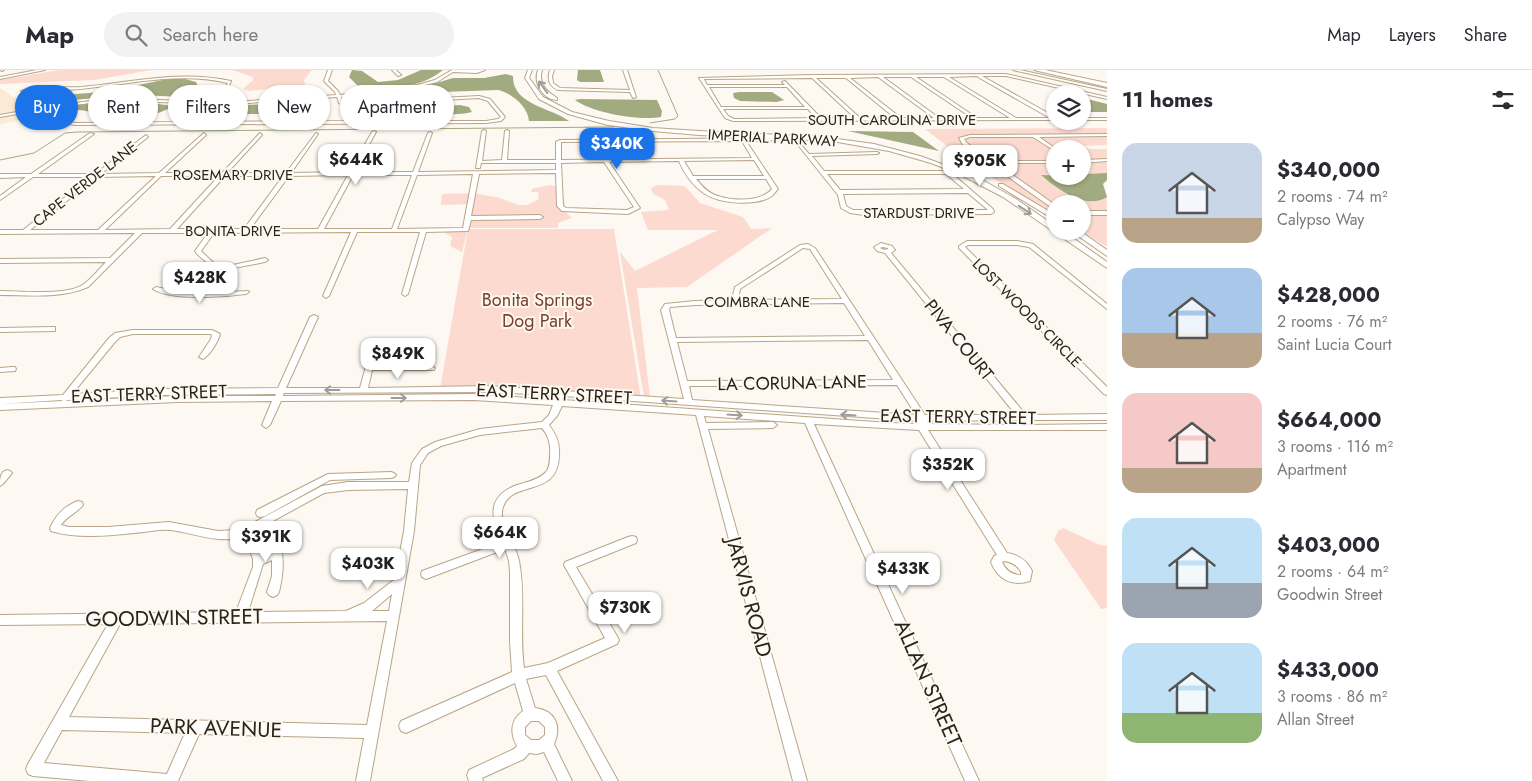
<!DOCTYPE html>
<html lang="en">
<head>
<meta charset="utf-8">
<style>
  :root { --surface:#fff; --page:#f2f2f3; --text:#2b2b33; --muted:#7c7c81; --line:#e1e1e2; --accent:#1a73e8 }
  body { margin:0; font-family:Jost,sans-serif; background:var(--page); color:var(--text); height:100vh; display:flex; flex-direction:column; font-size:19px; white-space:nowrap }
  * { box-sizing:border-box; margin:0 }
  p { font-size:16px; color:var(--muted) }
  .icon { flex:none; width:28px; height:28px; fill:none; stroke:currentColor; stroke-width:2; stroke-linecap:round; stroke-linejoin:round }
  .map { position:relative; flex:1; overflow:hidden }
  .details { display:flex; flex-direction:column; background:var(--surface); width:425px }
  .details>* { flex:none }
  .guide { position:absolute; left:15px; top:15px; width:475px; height:45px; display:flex; gap:10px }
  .buttons { position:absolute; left:1046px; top:15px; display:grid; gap:10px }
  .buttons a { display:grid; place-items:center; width:45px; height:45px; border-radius:50%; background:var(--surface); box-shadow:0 1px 4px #0004; font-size:25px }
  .price { position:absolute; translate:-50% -42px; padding:0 11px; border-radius:10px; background:#fff; color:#222; font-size:16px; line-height:32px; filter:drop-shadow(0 1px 2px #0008) }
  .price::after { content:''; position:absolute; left:50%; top:30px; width:15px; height:11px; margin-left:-8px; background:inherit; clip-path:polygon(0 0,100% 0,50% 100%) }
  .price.active { background:var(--accent); color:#fff }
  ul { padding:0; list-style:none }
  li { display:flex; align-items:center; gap:15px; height:125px; padding:0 15px }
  li span { display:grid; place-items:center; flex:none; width:140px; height:100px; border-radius:15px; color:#555 }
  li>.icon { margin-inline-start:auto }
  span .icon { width:60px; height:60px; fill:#fffc; stroke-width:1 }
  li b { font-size:21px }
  h2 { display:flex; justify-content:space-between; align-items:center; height:60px; padding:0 15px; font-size:21px }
  .tag { padding:0 18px; border-radius:22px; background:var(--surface); box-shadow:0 1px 4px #0004; font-size:18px; line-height:45px }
  .tag.active { background:var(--accent); color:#fff }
  header { display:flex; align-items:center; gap:30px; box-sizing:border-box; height:70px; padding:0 25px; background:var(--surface); border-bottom:1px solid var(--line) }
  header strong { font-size:24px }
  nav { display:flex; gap:28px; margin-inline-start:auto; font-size:18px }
  .search { width:350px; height:45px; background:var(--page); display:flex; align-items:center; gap:12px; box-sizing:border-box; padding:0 18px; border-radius:28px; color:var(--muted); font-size:19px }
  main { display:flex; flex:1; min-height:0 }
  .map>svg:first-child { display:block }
</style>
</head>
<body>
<header>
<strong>Map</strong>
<div class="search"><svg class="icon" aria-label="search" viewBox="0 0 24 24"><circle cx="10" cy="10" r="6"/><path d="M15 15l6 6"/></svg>Search here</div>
<nav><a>Map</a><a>Layers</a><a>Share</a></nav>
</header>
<main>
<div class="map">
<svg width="1107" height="711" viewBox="0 0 1107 711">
  <rect width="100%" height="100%" fill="#fdf8f2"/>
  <path fill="#fbebd5" d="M0 18 16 29 15 31 20 32 19 33 37 46 0 54Z"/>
  <path fill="#fcdacf" d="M59 0H152L94 10 0 14V10Z
    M232 0H312L304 10 305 15 249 21 243 19 253 10V7Z
    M1107 58V75L1081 76 1089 79H1107V103L1083 104 1082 79H1055V104L1041 105C1056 120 1086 140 1107 127V177L1081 161H1082V134H1055V145L974 97 925 59Z
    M550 115 557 117 564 129 566 142 572 148 558 153V158H468L462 182 450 176 452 167 445 163V160L466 157 472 134 441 135 442 124 473 123 500 128 518 135H527L539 129 538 122H531L532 119Z
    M658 115 685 116 700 133 743 147 751 159 772 158 687 217 637 218 650 327H644L620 182 635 201 718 160H648L641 142 669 140 665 130 653 124 651 118Z
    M468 159H614L641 329 440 319Z
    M1063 458 1100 475 1107 476V538L1101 539 1054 470 1058 461Z"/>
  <path fill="#a2ab7f" d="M352 0 362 1 378 12 398 10 421 0H443C424 16 393 20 368 20H362L349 7Z
    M578 0H600L604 12H580L577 10Z
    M506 4 513 6C512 35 552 38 569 51H529C528 37 512 23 498 20L414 23 410 21 453 8H484Z
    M178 7 196 12 199 19 189 26 182 27 140 25 105 27 33 34 27 30 34 27 103 22Z
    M739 22H772L784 30 777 32 740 31 734 28 733 23Z
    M1083 28 1107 34V42H1083Z
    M580 29 657 30 662 41 661 47C639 51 593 43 575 30Z
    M117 32 151 33 173 36C152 51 109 47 86 41 74 38 60 44 47 40L85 34Z
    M309 32H313L327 41 318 44H213L221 38 228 36Z
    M460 35 469 37 472 42C453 47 436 42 417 42 406 42 394 48 383 42Z
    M848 61 913 62 939 81Z
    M1107 103V110L1103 114 1107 127C1087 141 1055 118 1041 105L1082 106 1083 104Z"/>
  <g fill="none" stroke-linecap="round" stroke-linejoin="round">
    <path stroke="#a2ab7f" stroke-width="1" d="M650 53 675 49 678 46 658 0
      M0 90 34 83 65 63 77 62 614 57"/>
    <defs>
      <path id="minor" d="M0 0H4L2 1Z
        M37 0H45L0 9V7Z
        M328 0H332L328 11 338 21 340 25 417 15 435 10 452 0H485L477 3 453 2 437 12 417 17 341 27 342 31 352 37 387 31 479 26 490 29 505 47 501 51 486 53 76 55 54 52 53 46 55 45 57 46 58 51 76 53 174 52 201 33 107 31 50 38 0 47V45L50 36 107 29 204 31 226 16 228 13C182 2 135 13 89 18 67 21 45 20 23 22L21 21C36 16 65 18 82 17 132 12 181 0 231 11L228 18 209 31 233 32 336 25 335 22 324 11ZM337 27 339 33 353 41 354 45 350 51 179 52 206 34H233ZM479 28 488 31 501 47 498 49 486 51H354L358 45 356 39 387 33Z
        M392 0H396L401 5 398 6Z
        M550 0H554L552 6 553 13 560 18 630 20 623 0H627L636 27 633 28 630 22 558 20C549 16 547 9 550 0Z
        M1013 0H1020L1107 19V21Z
        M1006 4 1107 27V29L1006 6H982L1055 47V50L733 51 725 48 699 8 812 5ZM977 6 978 7 1050 48H1016L949 7ZM878 7 934 48H901L850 8ZM883 7H911L972 48H939ZM916 7H944L1010 48H977ZM812 8 855 48H821L785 11 782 12 785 15H707L704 9ZM816 8H846L895 48H860ZM709 17H787L805 37H721ZM723 39H808L816 48 734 49 728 46Z
        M1082 48H1107V50H1082Z
        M484 60 486 61 482 91 502 90 505 61 507 60 509 61 507 90H556V72L560 70 795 68 809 84 877 82 879 83 877 84 812 86 824 101H949L993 139 994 142 991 144 864 145 850 143 841 138 838 125 794 70 746 71 778 119C777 120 773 125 773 125 759 137 720 134 705 124 694 117 684 104 679 91L609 92 640 138 628 144 562 141 557 136 556 103 479 104 471 146 540 145 543 147 540 149 471 150 468 161 426 162 408 224 405 226 402 224 420 162H357L329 226 326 228 323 226 351 162 214 163 201 181 219 198 265 188 268 190 265 192 219 201 206 223 248 221 249 222 246 224C224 227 171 231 153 219L156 217 176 221 199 223 214 200C209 192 200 189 195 181L208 163H142L88 217C60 229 30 225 0 225V221C21 221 68 226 84 214 92 208 99 199 106 192L0 193V189L110 188 135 163 0 164V160H23L91 107H33L0 130V126L26 107 0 108V104H31L90 63 94 64 38 104H95L146 65 148 67 101 104 159 103 204 63 206 65 165 103H222L260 63 262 65 227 103H286L316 63 318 64 291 103 349 102 372 62 374 61 376 62 354 102H413L428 63 430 62 432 63 418 102 556 100V93H481L480 98H476L482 61ZM742 71 752 88 561 90V72ZM754 90 764 106H693L684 91ZM604 92 634 137 627 140 566 138 563 136 561 93ZM473 104 463 158 397 159 417 105ZM827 104H946L964 119 840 120ZM348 105 318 159H250L289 106ZM353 105H412L392 159H324ZM156 106 98 160H30L97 107ZM161 106H219L170 159 105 160ZM225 106H283L244 159H177ZM696 109H766L772 119C760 133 731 131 715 125 707 122 701 115 696 109ZM968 123 988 140H853L846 136 843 124Z
        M1107 64V66L1039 67 1056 79H1055V81L1033 67H970L964 69 967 73 991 91H1055V93H996L1055 135V140L963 75 959 68 970 65Z
        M1107 89V91L1082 93V90Z
        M1082 141H1107V145H1082Z
        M967 171H1017L1033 174 1107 234V239L1029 177 1017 175H968L965 177 1107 317V325L1104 324 959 178V176Z
        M881 173 892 176 895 180 891 183 1026 345 1107 344V350H1030L1031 352 1028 355 1107 354V360H928L1007 483C1019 485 1027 490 1032 501L1030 511C1012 517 997 509 991 492L994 486 997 485 919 360 814 354 979 711H965L805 353 704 346 706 353 773 352 777 355 773 358 708 359 807 711H793L696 345 562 336 557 346 549 355C556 364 560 373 559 384 559 429 512 409 503 437 497 456 516 473 519 491 526 526 519 563 524 598L548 593 605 568 564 495 565 492 628 467 632 466 636 467 637 470 636 473 576 497 617 566 619 570 617 574 557 601 618 711H603L546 605 526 609 535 638C555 640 562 656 554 674L572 711H558L544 682 537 684 529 683 524 689 482 708 483 711H469L467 705 469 700 514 679 517 676C510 664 510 650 523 641L515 613 406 663 401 661 399 656 401 651 512 602 510 571V502L509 491 505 479 426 509 422 507 421 504 422 501 502 472C490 447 487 426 517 415 526 412 539 410 546 402 550 397 550 390 550 384 551 374 548 365 542 358L480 365 441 376 428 383 420 395 414 461 370 711H356L364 668 199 664 178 711H90L33 706 28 704 26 699 28 694 108 554 0 555V545L236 542 253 497V489L244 466C221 475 194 463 171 460 162 459 153 461 144 462 114 465 80 470 51 461L50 458C56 445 64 436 78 431L82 432 83 435C77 443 67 446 61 455L69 457H108L169 452 218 461 237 460 253 453 322 416 348 412H409L412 393 422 379 435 372 480 359 542 352 549 345 553 335 474 330 281 331 270 355 266 358 262 355 272 331 177 332 0 340V334L63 331 61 330 0 334V328L63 325 109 268 115 263 133 260H212L220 264C218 272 210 285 203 289L199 287 211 269 212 265 211 264H133L120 267 115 272 72 324 160 319 278 318 310 247 314 245 318 247 286 318H360L366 296H431L435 298 434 300H372L368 318 488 316 684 329 661 240 665 234 695 231 736 230 733 225 735 217 800 175 808 174 815 178 925 345H1016L885 183 877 181 874 177ZM882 177 888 178V179L884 180 880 178ZM803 178 810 179 842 229 742 230 739 225 740 219ZM844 233 865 266 676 268 669 240 670 237 695 235ZM868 270 893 310 687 311 677 272ZM897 315 916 345 692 330 689 316ZM488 322 556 325 554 330 474 324 283 326 284 323ZM276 324 275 326H177L65 331 68 330 160 325ZM562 326 918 351V354L890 353 563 330ZM1021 350 1026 355 927 354V351ZM408 419 404 461 395 509 364 533 346 541 248 542 263 494 272 490V506L267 522 269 525 273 527 277 525 279 522C284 502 285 481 276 462L272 461 268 462 267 465 271 482 262 485 253 462 324 423 348 420ZM1004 491C1012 492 1017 495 1021 502V505C1012 505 1006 501 1002 492ZM392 524 389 541H371H372ZM387 551 367 655 69 647 120 554ZM531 651H539L545 657V665L539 670H531L525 665V657ZM62 660 185 663 167 704 44 693Z
        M52 257H55V261L0 262V258Z
        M12 297H15L16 299 15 301 0 302V298Z
        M7 400 10 401 12 403 3 414 0 416C0 409 0 402 7 400Z
        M391 402 394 403 396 405 394 407 391 408 330 410 265 446 261 447 257 446 256 443 257 440 328 404Z"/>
      <path id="major" d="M528 0H532L529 8 543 27 572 42 609 51 653 58 699 61 823 67 874 74 920 86 977 107 1016 129 1055 156V161H1063L1107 192V198L1003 127 959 104 931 93 889 81 832 71 699 65 653 61 608 55 568 44 539 29 525 8Z
        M538 0H542C538 14 546 21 557 28V30C543 29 533 13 538 0Z
        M999 114H1003L1055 145V150L999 116Z
        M1071 161H1080L1107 180V186Z"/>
      <path id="highway" d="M1034 0H1045L1107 13V17Z"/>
    </defs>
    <use href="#minor" stroke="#b9a587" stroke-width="2"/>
    <use href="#major" stroke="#b9a587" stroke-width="2"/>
    <use href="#highway" stroke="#b9a587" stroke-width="2"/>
    <use href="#minor" fill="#fff" fill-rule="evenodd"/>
    <use href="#major" fill="#fff" fill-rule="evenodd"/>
    <use href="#highway" fill="#fff" fill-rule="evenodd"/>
  </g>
  <defs><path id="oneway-shaft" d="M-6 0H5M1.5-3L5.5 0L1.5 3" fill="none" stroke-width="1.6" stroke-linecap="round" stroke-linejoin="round" transform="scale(1.25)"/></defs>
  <g stroke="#a09c97">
    <use href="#oneway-shaft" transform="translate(543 17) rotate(-126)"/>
    <use href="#oneway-shaft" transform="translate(1025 140) rotate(33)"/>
    <use href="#oneway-shaft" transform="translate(332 320) rotate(180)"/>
    <use href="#oneway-shaft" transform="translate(399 328)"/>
    <use href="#oneway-shaft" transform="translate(669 331) rotate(-176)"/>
    <use href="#oneway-shaft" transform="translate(735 345) rotate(4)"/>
    <use href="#oneway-shaft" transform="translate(848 345) rotate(-176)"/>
  </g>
  <g text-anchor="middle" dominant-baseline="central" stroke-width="4" stroke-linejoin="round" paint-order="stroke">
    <g font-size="15" fill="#2b2317" stroke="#fdf8f2">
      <text x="892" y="50">SOUTH CAROLINA DRIVE</text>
      <text transform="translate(773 68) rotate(3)">IMPERIAL PARKWAY</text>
      <text x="233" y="105">ROSEMARY DRIVE</text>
      <text transform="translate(85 114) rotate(-38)">CAPE VERDE LANE</text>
      <text x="919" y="143">STARDUST DRIVE</text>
      <text x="233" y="161">BONITA DRIVE</text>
      <text x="757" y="232">COIMBRA LANE</text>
      <text transform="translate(1027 243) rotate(45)">LOST WOODS CIRCLE</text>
    </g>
    <g font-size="18" fill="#7b3e29" stroke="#fdf8f2">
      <text x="537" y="230">Bonita Springs<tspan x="537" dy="21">Dog Park</tspan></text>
    </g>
    <g font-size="18" fill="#2b2317" stroke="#fdf8f2">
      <text transform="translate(959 270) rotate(51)">PIVA COURT</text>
      <text transform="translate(792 313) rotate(-1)">LA CORUNA LANE</text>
      <text transform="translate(149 324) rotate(-2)">EAST TERRY STREET</text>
      <text transform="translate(554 324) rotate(3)">EAST TERRY STREET</text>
      <text transform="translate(958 347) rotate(1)">EAST TERRY STREET</text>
    </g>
    <g font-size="21" fill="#2b2317" stroke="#fdf8f2">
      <text transform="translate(749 527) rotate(75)">JARVIS ROAD</text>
      <text transform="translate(174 548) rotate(-1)">GOODWIN STREET</text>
      <text transform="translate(928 613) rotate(66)">ALLAN STREET</text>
      <text transform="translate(216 658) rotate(2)">PARK AVENUE</text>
    </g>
  </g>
</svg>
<div class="buttons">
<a><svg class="icon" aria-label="layers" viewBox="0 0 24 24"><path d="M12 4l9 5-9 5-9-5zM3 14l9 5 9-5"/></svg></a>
<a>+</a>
<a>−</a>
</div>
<b class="price active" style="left:617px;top:100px">$340K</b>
<b class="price" style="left:356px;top:116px">$644K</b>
<b class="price" style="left:980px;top:117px">$905K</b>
<b class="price" style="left:200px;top:234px">$428K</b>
<b class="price" style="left:398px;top:310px">$849K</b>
<b class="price" style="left:948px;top:421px">$352K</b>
<b class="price" style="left:500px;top:489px">$664K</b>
<b class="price" style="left:266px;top:493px">$391K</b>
<b class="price" style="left:368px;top:520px">$403K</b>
<b class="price" style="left:903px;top:525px">$433K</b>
<b class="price" style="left:625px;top:564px">$730K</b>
<div class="guide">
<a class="tag active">Buy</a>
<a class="tag">Rent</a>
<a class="tag">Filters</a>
<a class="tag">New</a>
<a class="tag">Apartment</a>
</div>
</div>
<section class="details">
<h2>11 homes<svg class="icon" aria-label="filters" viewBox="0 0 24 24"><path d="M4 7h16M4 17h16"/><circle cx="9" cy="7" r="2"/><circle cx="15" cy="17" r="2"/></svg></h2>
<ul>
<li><span style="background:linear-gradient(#c9d6e8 75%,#b9a48a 0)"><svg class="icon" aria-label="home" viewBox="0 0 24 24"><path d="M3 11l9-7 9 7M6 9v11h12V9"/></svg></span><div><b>$340,000</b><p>2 rooms · 74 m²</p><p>Calypso Way</p></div></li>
<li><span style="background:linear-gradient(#a9c7e8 65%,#b9a48a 0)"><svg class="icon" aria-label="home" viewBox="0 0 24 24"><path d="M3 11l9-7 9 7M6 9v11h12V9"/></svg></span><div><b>$428,000</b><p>2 rooms · 76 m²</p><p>Saint Lucia Court</p></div></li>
<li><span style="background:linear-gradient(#f6c9c9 75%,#b9a48a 0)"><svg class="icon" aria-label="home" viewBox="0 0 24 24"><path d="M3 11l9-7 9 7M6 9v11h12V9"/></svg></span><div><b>$664,000</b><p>3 rooms · 116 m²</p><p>Apartment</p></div></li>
<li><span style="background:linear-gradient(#bfe0f5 65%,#9aa5b1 0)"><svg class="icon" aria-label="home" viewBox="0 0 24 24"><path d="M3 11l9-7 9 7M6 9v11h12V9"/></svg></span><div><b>$403,000</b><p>2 rooms · 64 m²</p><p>Goodwin Street</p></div></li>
<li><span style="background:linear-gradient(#bfe0f5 70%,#8fb573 0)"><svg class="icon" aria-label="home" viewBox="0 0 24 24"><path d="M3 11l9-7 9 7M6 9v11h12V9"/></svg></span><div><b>$433,000</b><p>3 rooms · 86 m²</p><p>Allan Street</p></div></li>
</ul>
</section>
</main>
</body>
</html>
